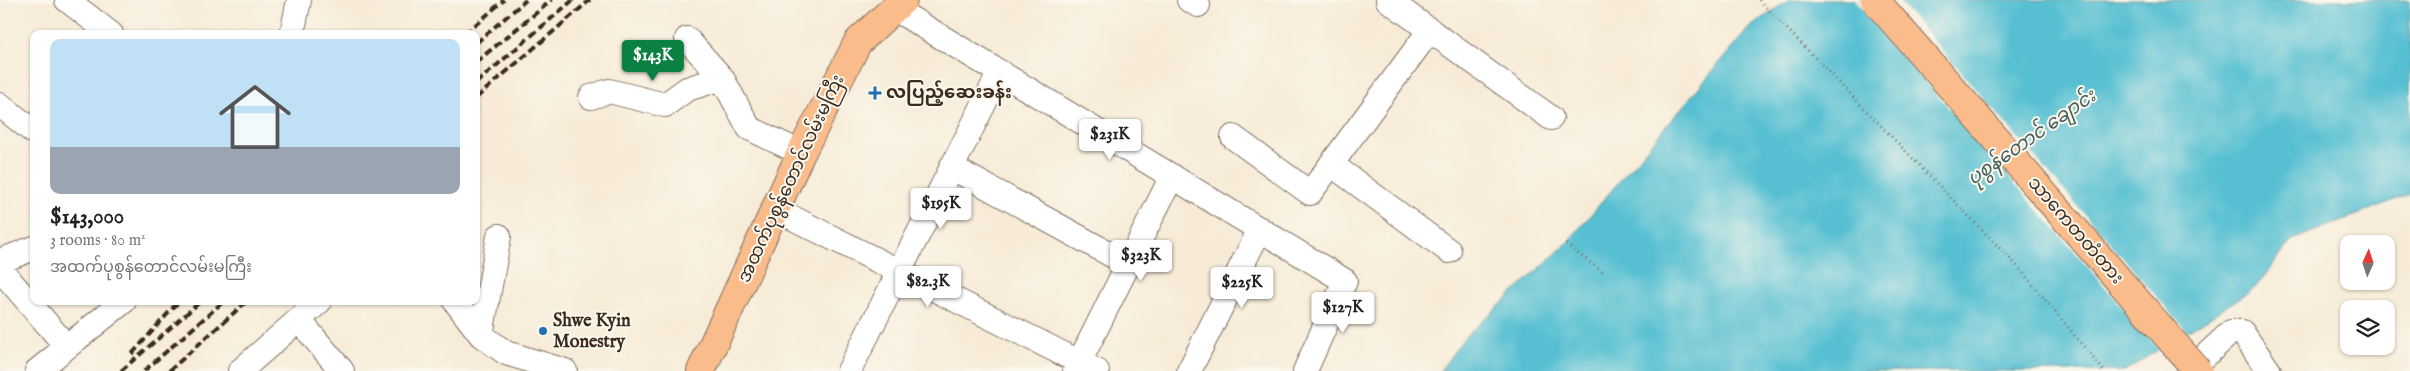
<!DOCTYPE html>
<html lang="en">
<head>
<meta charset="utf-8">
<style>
  :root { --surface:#fff; --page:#f2f2f2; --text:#222; --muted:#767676; --line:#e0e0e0; --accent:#0b8043 }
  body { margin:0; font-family:"IM FELL English","Noto Sans Myanmar",serif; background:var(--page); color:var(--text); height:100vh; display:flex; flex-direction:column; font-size:19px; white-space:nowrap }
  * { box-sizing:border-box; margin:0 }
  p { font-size:16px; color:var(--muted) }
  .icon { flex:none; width:28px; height:28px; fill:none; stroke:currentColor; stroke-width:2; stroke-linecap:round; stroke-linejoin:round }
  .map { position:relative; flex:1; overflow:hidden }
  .sheet { position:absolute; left:30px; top:30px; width:450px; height:275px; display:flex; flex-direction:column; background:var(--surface); border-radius:10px; box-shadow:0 1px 4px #0004 }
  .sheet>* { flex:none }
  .needle { width:32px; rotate:3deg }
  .buttons { position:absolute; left:2340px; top:235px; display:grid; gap:10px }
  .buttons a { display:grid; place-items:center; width:55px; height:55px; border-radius:10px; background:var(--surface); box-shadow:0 1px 4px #0004; font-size:25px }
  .price { position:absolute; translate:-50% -42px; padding:0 11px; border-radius:5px; background:#fff; color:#222; font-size:16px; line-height:32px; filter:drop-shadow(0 1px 2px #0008) }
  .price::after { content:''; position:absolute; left:50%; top:30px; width:15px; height:11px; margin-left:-8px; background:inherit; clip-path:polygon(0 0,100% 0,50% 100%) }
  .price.current { background:var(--accent); color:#fff }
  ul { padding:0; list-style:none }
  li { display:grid; align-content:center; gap:10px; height:265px; padding:0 20px }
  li+li { border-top:1px solid var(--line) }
  li span { display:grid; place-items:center; height:155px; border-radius:10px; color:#555 }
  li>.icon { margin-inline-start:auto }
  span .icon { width:90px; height:90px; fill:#fffc; stroke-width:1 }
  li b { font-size:21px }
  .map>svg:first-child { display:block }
</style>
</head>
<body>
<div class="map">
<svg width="2410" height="371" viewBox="0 0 2410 371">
  <rect width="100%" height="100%" fill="#fbf7ec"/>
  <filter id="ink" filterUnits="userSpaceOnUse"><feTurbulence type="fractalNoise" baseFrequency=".02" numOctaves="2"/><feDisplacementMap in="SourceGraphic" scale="10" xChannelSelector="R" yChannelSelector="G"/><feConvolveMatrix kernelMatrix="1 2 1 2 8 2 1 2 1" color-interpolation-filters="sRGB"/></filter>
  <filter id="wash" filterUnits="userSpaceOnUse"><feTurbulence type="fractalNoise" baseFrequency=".0096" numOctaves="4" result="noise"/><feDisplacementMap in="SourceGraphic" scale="20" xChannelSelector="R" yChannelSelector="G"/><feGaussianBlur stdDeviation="1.12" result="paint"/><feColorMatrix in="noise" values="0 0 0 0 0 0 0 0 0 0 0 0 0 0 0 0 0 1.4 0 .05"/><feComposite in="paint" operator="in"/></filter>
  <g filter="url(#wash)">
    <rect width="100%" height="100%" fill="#f7ebd7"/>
    <path fill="#56c0d2" stroke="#487578" d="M1788 0H2410V194L2292 240 2255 288 2125 371H1440L1464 338 1566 244 1749 28Z"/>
    <path fill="#f7ebd7" d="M1855 0H1898L2189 334 2161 351Z"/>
  </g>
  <g filter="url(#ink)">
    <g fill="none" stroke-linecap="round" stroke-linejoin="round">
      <defs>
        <path id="minor" d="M67 0 111 34
          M1189 0 1198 5
          M1388 0 1551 118
          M895 9 1345 281 1305 371
          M292 34 299 0
          M687 39 722 78 749 128 801 153
          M591 97 609 91 665 105 687 89 722 78
          M0 105 34 132
          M1233 137 1310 193 1430 30
          M1331 164 1449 251
          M951 167 1128 264
          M777 210 1097 371
          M0 261 34 248
          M0 269 67 347
          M455 301 481 335 506 353 565 371
          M299 320 342 371
          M481 335 499 236
          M37 371 124 301
          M240 371 320 301
          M849 371 1000 72
          M1075 371 1172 176
          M1189 371 1260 229
          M2189 371 2231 332H2242L2269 371"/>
        <path id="major" d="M701 371 801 153 858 42 903 0"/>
      </defs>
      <use href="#minor" stroke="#7d6e5f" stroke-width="26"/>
      <use href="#major" stroke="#7d6e5f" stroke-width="30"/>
      <path stroke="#7d6e5f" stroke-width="3" stroke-dasharray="1 4" stroke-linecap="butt" d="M1759 0 2019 268 2104 371
        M1566 244 1604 273"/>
      <use href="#minor" stroke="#fff" stroke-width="24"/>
      <use href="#major" stroke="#fabc8b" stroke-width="28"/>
      <path stroke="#3b2a1e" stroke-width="4" stroke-dasharray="8 4" stroke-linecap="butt" d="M465 34 504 0
        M476 43 526 0
        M476 62 552 0
        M476 83 573 0
        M476 98 590 0
        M132 354 179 301
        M121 371 201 301
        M144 371 224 301
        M169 371 247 301"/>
      <defs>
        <path id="major-bridge" d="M1875 0 2198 371"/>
      </defs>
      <use href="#major-bridge" stroke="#7d6e5f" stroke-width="30" stroke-linecap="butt"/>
      <use href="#major-bridge" stroke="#fabc8b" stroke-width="28"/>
    </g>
  </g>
  <g fill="#1f6fb2" stroke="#fbf7ec" stroke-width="2">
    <path d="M872.5 85.5h5v5h5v5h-5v5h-5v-5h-5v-5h5z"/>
    <circle cx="543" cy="331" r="5"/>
  </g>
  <g text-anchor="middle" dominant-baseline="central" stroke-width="4" stroke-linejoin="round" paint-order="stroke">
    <g font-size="18" font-weight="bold" fill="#3b2a1e" stroke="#fbf7ec" text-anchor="start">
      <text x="886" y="93">လပြည့်ဆေးခန်း</text>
      <text x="553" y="321">Shwe Kyin<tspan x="553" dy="21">Monestry</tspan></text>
    </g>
    <g font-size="18" fill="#3b2a1e" stroke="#fbf7ec">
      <text transform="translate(792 179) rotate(-65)">အထက်ပုစွန်တောင်လမ်းမကြီး</text>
      <text transform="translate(2075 231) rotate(49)">သာကေတတံတား</text>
    </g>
    <g font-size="19" font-style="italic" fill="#445e5d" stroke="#fbf7ec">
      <text transform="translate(2032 138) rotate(-35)">ပုစွန်တောင် ချောင်း</text>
    </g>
  </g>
</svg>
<div class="buttons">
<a><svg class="needle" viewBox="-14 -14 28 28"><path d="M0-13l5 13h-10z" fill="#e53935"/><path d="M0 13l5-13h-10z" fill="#767676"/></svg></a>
<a><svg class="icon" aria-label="layers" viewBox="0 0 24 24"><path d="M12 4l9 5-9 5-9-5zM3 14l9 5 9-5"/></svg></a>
</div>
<b class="price current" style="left:653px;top:82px">$143K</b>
<b class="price" style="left:1110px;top:161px">$231K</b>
<b class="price" style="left:941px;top:230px">$195K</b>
<b class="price" style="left:1141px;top:282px">$323K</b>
<b class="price" style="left:928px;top:308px">$82.3K</b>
<b class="price" style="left:1242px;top:309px">$225K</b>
<b class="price" style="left:1343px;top:334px">$127K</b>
<section class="sheet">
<ul>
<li><span style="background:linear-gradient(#bfe0f5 70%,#9aa5b1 0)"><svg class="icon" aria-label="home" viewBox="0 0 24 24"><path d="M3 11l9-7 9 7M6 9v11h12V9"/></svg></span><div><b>$143,000</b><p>3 rooms · 80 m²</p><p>အထက်ပုစွန်တောင်လမ်းမကြီး</p></div></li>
</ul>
</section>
</div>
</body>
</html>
